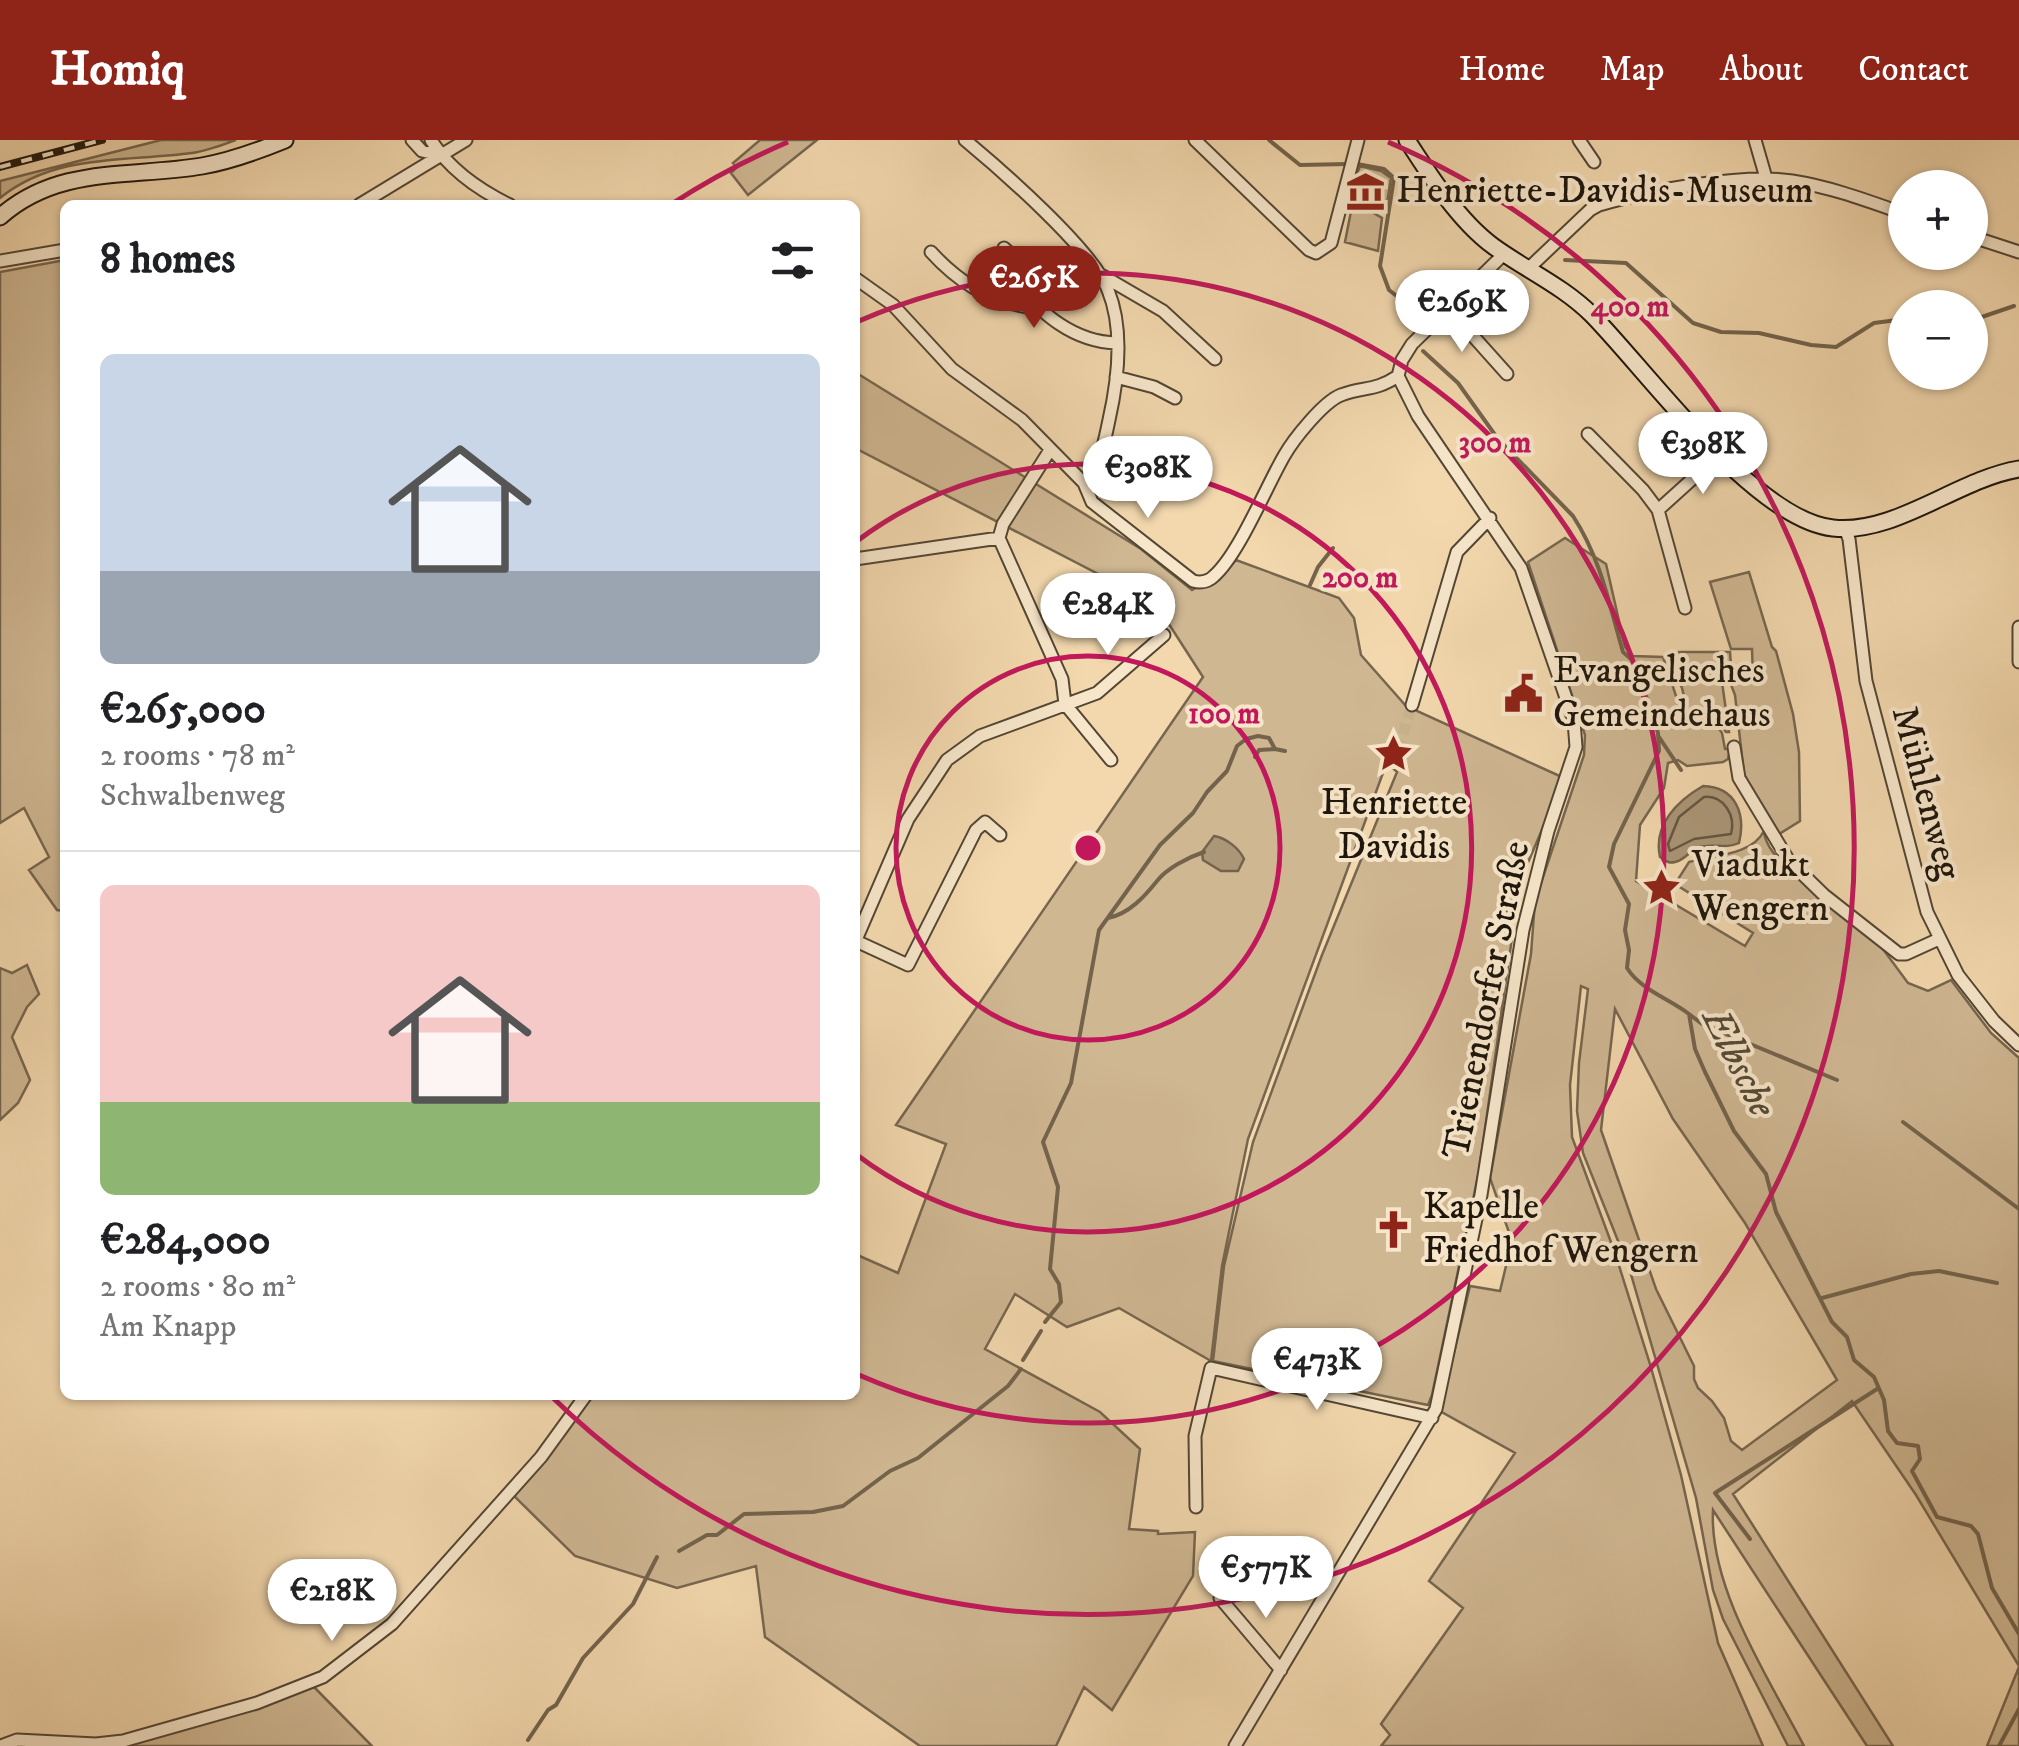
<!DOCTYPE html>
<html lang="en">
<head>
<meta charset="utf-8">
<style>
  :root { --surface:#fff; --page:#f2f2f2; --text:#202124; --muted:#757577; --line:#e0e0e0; --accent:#8f2418 }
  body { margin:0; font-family:"IM FELL DW Pica",serif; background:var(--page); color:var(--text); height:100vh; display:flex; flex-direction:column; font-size:38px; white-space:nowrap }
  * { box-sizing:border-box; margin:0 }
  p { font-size:32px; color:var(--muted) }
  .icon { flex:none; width:55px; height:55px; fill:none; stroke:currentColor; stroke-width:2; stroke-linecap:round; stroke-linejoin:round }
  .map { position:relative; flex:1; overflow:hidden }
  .panel { position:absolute; left:60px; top:60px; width:800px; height:1200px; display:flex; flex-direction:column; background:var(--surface); border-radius:15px; box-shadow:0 2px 8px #0004 }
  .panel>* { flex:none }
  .controls { position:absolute; left:1888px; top:30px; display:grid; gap:20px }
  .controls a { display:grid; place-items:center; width:100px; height:100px; border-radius:50%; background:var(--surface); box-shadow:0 2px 8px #0004; font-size:50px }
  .price { position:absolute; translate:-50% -85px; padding:0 22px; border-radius:35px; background:#fff; color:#222; font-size:32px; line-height:65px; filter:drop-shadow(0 2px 5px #0008) }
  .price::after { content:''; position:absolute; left:50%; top:60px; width:30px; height:22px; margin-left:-15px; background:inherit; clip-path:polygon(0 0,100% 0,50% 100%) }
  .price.on { background:var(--accent); color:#fff }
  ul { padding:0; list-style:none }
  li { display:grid; align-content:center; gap:20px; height:530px; padding:0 40px }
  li+li { border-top:2px solid var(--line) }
  li span { display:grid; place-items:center; height:310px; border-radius:15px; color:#555 }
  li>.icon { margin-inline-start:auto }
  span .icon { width:180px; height:180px; fill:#fffc; stroke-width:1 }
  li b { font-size:42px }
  h2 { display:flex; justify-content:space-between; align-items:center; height:120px; padding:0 40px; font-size:42px }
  header { display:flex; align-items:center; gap:60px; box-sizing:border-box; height:140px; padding:0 50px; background:var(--accent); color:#fff }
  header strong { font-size:48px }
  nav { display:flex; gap:55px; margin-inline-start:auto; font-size:35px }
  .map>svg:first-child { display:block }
</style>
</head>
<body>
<header>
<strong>Homiq</strong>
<nav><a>Home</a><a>Map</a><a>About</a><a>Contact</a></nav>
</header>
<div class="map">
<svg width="2019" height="1606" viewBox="0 0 2019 1606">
  <rect width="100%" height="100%" fill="#f3d8ae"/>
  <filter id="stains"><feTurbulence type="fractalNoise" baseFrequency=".002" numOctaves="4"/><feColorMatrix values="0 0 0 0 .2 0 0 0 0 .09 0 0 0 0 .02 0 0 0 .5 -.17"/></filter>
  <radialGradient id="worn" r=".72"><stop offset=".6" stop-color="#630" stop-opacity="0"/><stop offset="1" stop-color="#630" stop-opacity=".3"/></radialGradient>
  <path fill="#cfb792" stroke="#76664f" stroke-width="2.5" fill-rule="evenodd" d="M161 0H236C222 5 207 11 192 13 125 22 56 13 0 58V41Z
    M760 0H817L748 55 731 33 737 27 733 23Z
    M1360 26 1381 31 1391 38 1386 70 1367 60 1375 53 1366 43 1354 56 1349 54Z
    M1353 61 1382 78 1378 111 1345 102Z
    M65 120V771L57 770 29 730 49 717 24 668 0 683V132Z
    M855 232 1141 409 1192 450 1225 431 1236 420 1339 458 1354 478 1361 515 1406 566 1564 638 1504 779 1503 790 1512 798 1479 1031 1432 1255 1428 1265 1213 1221 1224 1126 1253 1002 1322 815 1397 632 1387 622 1248 999 1222 1126 1211 1221 1119 1168 1067 1187 1015 1154 985 1209 1100 1272 1140 1309 1129 1389 1158 1391V1394L1195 1392 1193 1436 1112 1570 1084 1547 1056 1606H920L765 1497 756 1426 677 1448 575 1416 513 1355 590 1255H855V1114L898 1133 946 1004 896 985 1203 537 1156 464 855 308Z
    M1565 398 1606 424 1625 507 1633 516 1663 517 1683 577 1714 582 1722 593 1725 609H1730L1728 619 1723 622 1687 626 1678 620 1668 623 1664 648 1640 685 1636 741 1745 806 1753 793 1675 744 1689 722C1715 715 1752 715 1764 691 1765 706 1779 722 1792 728L1877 801 1908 843 1928 851 1951 840 1991 893 2019 918V1526L1916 1355 1852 1261 1733 1354 1893 1606H1867L1713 1370C1709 1448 1768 1537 1804 1606H1788L1723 1479 1713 1450 1696 1358 1630 1131 1583 1013 1577 971 1579 923 1588 849 1581 846 1570 945 1572 997 1615 1113 1650 1224 1681 1335 1718 1503 1763 1606H1381L1390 1595 1381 1584 1463 1468 1429 1441 1515 1313 1440 1271 1470 1146 1500 1151 1512 1101 1490 1038 1531 814 1535 761 1584 615 1585 595 1528 422ZM1615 869 1673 979 1745 1083 1837 1240 1742 1310 1731 1301 1724 1278 1712 1261 1698 1248 1694 1239V1226L1656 1149 1601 990Z
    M1749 432 1772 507 1776 511 1793 574 1799 612 1800 681 1776 696 1744 634 1735 555 1730 542 1721 535 1729 592H1726L1716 578 1688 573 1682 548 1668 518 1679 512H1730L1732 539 1753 538 1752 509H1731L1710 442Z
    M27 825 39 854 27 867 12 897 30 940 18 963 0 980V828L12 833Z
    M2019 1526V1606H1987L2019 1527Z
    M314 1547 372 1606H115L249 1569Z"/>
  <path fill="#ab9677" stroke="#73634c" stroke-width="2.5" d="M1703 646C1736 647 1746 674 1739 703 1725 710 1712 702 1697 708 1690 711 1683 721 1675 722 1668 724 1665 720 1660 717 1653 685 1677 661 1703 646Z
    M1214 696C1226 698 1239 708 1244 719L1238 731H1221L1203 720 1202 712Z"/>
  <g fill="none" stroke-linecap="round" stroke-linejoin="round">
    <path stroke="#645642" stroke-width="2.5" d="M1704 657C1724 655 1736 676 1731 694L1694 699 1670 711 1668 704 1679 677Z"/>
    <path stroke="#73634c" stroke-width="4" d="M1269 0 1300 25 1347 24
      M1357 24 1384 29 1394 38 1380 126 1389 150 1408 165
      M1565 120 1626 123 1693 183 1721 192 1759 193 1811 205 1836 207 1874 183 1905 179
      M1970 181 2014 166
      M1423 211 1458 243 1498 299 1573 376C1601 419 1609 464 1623 512L1632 520 1640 537 1658 593 1659 611 1614 704 1609 727 1629 764 1625 790 1629 810 1627 828C1641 850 1668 858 1689 874L1695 909 1705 932 1734 991 1766 1034 1776 1072 1832 1182 1847 1197 1854 1220 1874 1237 1884 1260 1888 1291 1897 1303 1918 1306 1920 1319 1912 1331 1937 1377 1971 1386 1978 1394 1992 1448 2019 1494
      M1310 445 1318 427 1333 408
      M1659 597 1681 630
      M1255 617 1259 610 1275 609
      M1108 778C1129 774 1145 756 1157 741 1167 728 1189 717 1204 712
      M1689 874 1702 884 1837 940
      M1903 982 2019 1069
      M1822 1158 1911 1134 1939 1131 1997 1143
      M1045 1182 1061 1162 1059 1144 1050 1129 1058 1047 1043 1002 1071 943 1099 790 1160 705 1193 673 1207 652 1227 631 1237 606 1246 599 1258 596 1269 598 1275 609 1285 611
      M1023 1220 1041 1191
      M1750 1399 1715 1353 1877 1249
      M679 1411 707 1395H717L744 1374 813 1372 843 1366 890 1331 918 1318 1008 1246 1021 1229
      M528 1600 548 1570 556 1565 583 1518 633 1464 657 1417
      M1999 1606 2019 1569"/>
    <path stroke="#c8b18e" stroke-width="11" stroke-dasharray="11 5.5" stroke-linecap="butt" d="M1398 610 1412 565"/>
    <defs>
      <path id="street" d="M412 0 422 11 440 15
        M431 0C449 29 479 50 510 65
        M965 0C1000 29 1093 110 1108 150 1124 189 1118 240 1109 280 1105 298 1100 331 1084 343
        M1195 0 1309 110 1316 113 1331 103 1358 0
        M1579 0 1594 22
        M1755 0 1766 38
        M359 65 466 0
        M1970 96 2019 112
        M1004 108 1021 124 1008 138C1039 169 1069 202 1117 203
        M931 112C960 144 995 165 1038 168
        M0 121 65 110
        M1530 127 1590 70 1599 65C1646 51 1745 33 1792 41 1831 47 1868 61 1905 74
        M1103 136 1163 171 1215 219
        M855 138 893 165 952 229 1022 280 1084 343
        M1448 168 1507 234
        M1398 236 1402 220 1412 204 1505 113
        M1116 237 1154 247 1175 258
        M1588 294 1643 350 1658 370 1685 468
        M1050 310 1003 384 999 398 1062 539 1065 564
        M1084 343 1092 362 1193 441C1200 443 1208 442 1214 436 1239 414 1266 347 1284 316 1293 300 1323 262 1341 255 1364 246 1374 252 1398 236
        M1658 370 1720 314
        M1845 389 1849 399 1866 541 1927 772 1958 835 1994 881 2019 905
        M855 419 999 398
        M2019 487V522
        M1065 564 1111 620
        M1412 565 1457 412 1490 378
        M1734 607 1739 638 1789 721 1824 755 1899 814H1906L1939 799
        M856 801 908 825 976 690 985 682 1000 695
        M855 802 908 679 947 620 980 596 1097 553 1164 495
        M1196 1367 1195 1296 1211 1228 1432 1278
        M1220 1458 1281 1530
        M1 1606 17 1600 96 1604 123 1601 257 1563 323 1537 392 1484 541 1317 586 1255
        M1235 1606 1436 1269 1481 1055 1523 790 1548 691 1576 607 1574 581 1521 428 1418 276 1398 236"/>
      <path id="secondary" d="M1407 0C1430 36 1459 81 1493 106 1526 130 1563 146 1592 175 1647 231 1755 380 1833 388 1895 395 1958 339 2019 329
        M0 77C58 25 131 38 202 26 231 21 258 11 285 0"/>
    </defs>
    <use href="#street" stroke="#534634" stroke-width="15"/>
    <use href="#secondary" stroke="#1e160c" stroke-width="19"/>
    <use href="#street" stroke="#f7e6ca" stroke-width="11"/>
    <use href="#secondary" stroke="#f7e6ca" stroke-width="15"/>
    <defs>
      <path id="rail" d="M0 27 102 0"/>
    </defs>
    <use href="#rail" stroke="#1e160c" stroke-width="8"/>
    <use href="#rail" stroke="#f7e6ca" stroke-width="4" stroke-dasharray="11" stroke-linecap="butt"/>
  </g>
  <g fill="none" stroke="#c2185b" stroke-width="5">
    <circle cx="1088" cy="708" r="192"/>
    <path d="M857 401A384 384 0 1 1 857 1015"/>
    <path d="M859 181A575 575 0 1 1 859 1235"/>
    <path d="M670 65A767 767 0 0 1 788 2M1388 2A767 767 0 1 1 550 1255"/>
  </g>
  <defs>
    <symbol id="museum-bare" viewBox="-9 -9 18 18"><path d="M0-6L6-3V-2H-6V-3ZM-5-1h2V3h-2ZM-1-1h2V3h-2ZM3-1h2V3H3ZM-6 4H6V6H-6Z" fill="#8f2418" stroke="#f7e6ca" stroke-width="2.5" paint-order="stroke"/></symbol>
    <symbol id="civic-bare" viewBox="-9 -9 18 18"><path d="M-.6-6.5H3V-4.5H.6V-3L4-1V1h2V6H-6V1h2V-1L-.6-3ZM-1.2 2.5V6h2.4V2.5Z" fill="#8f2418" stroke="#f7e6ca" stroke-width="2.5" paint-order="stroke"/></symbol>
    <symbol id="sight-bare" viewBox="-9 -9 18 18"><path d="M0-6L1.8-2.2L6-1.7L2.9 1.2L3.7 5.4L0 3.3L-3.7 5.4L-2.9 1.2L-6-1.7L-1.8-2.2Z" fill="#8f2418" stroke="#f7e6ca" stroke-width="2.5" paint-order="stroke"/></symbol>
    <symbol id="church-bare" viewBox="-9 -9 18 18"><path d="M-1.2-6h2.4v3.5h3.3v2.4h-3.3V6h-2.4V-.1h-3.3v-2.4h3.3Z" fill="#8f2418" stroke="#f7e6ca" stroke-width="2.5" paint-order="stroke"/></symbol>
  </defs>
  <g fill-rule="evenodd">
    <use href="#museum-bare" x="1338" y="24" width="55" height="55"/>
    <use href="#civic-bare" x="1496" y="526" width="55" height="55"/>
    <use href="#sight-bare" x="1366" y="586" width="55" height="55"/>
    <use href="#sight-bare" x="1634" y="720" width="55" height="55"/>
    <use href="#church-bare" x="1366" y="1062" width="55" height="55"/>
  </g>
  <g text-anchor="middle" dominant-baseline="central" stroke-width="8" stroke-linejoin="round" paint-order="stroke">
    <g font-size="38" fill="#1e160c" stroke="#f7e6ca" text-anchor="start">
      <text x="1396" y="51">Henriette-Davidis-Museum</text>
      <text x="1553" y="531">Evangelisches<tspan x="1553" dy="44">Gemeindehaus</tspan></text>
      <text x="1394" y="663" text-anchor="middle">Henriette<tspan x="1394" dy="44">Davidis</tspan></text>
      <text x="1692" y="725">Viadukt<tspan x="1692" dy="44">Wengern</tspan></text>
      <text x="1423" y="1067">Kapelle<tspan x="1423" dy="44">Friedhof Wengern</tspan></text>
    </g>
    <g font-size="38" fill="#1e160c" stroke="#f7e6ca">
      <text transform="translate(1926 653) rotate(75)">Mühlenweg</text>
      <text transform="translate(1487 860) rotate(-79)">Trienendorfer Straße</text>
    </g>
    <g font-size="40" font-style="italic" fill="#564937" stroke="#f7e6ca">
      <text transform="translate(1738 923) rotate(63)">Elbsche</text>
    </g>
  </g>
  <circle cx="1088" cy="708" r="15" fill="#c2185b" stroke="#f7e6ca" stroke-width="5"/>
  <g font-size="30" text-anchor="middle" font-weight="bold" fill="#c2185b" stroke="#f7e6ca" stroke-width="8" stroke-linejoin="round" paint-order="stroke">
    <text x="1630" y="176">400 m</text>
    <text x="1495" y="312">300 m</text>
    <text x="1360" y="447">200 m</text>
    <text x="1224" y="583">100 m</text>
  </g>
  <rect width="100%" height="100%" filter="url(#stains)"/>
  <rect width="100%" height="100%" fill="url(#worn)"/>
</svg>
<div class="controls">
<a>+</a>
<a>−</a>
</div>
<b class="price on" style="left:1034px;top:191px">€265K</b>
<b class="price" style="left:1462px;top:215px">€269K</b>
<b class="price" style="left:1703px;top:357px">€398K</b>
<b class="price" style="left:1148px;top:381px">€308K</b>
<b class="price" style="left:1108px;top:518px">€284K</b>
<b class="price" style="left:1317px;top:1273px">€473K</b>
<b class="price" style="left:1266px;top:1481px">€577K</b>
<b class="price" style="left:332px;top:1504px">€218K</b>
<section class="panel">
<h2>8 homes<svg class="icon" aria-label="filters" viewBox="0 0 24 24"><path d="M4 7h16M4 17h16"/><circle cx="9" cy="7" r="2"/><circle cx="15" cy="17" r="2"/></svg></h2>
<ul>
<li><span style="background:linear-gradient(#c9d6e8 70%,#9aa5b1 0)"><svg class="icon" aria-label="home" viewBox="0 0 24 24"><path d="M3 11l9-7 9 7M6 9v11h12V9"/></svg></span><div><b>€265,000</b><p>2 rooms · 78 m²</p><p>Schwalbenweg</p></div></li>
<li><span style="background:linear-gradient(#f6c9c9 70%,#8fb573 0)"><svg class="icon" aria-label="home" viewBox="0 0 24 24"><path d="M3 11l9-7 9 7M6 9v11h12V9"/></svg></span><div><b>€284,000</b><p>2 rooms · 80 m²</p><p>Am Knapp</p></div></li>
</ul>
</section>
</div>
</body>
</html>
